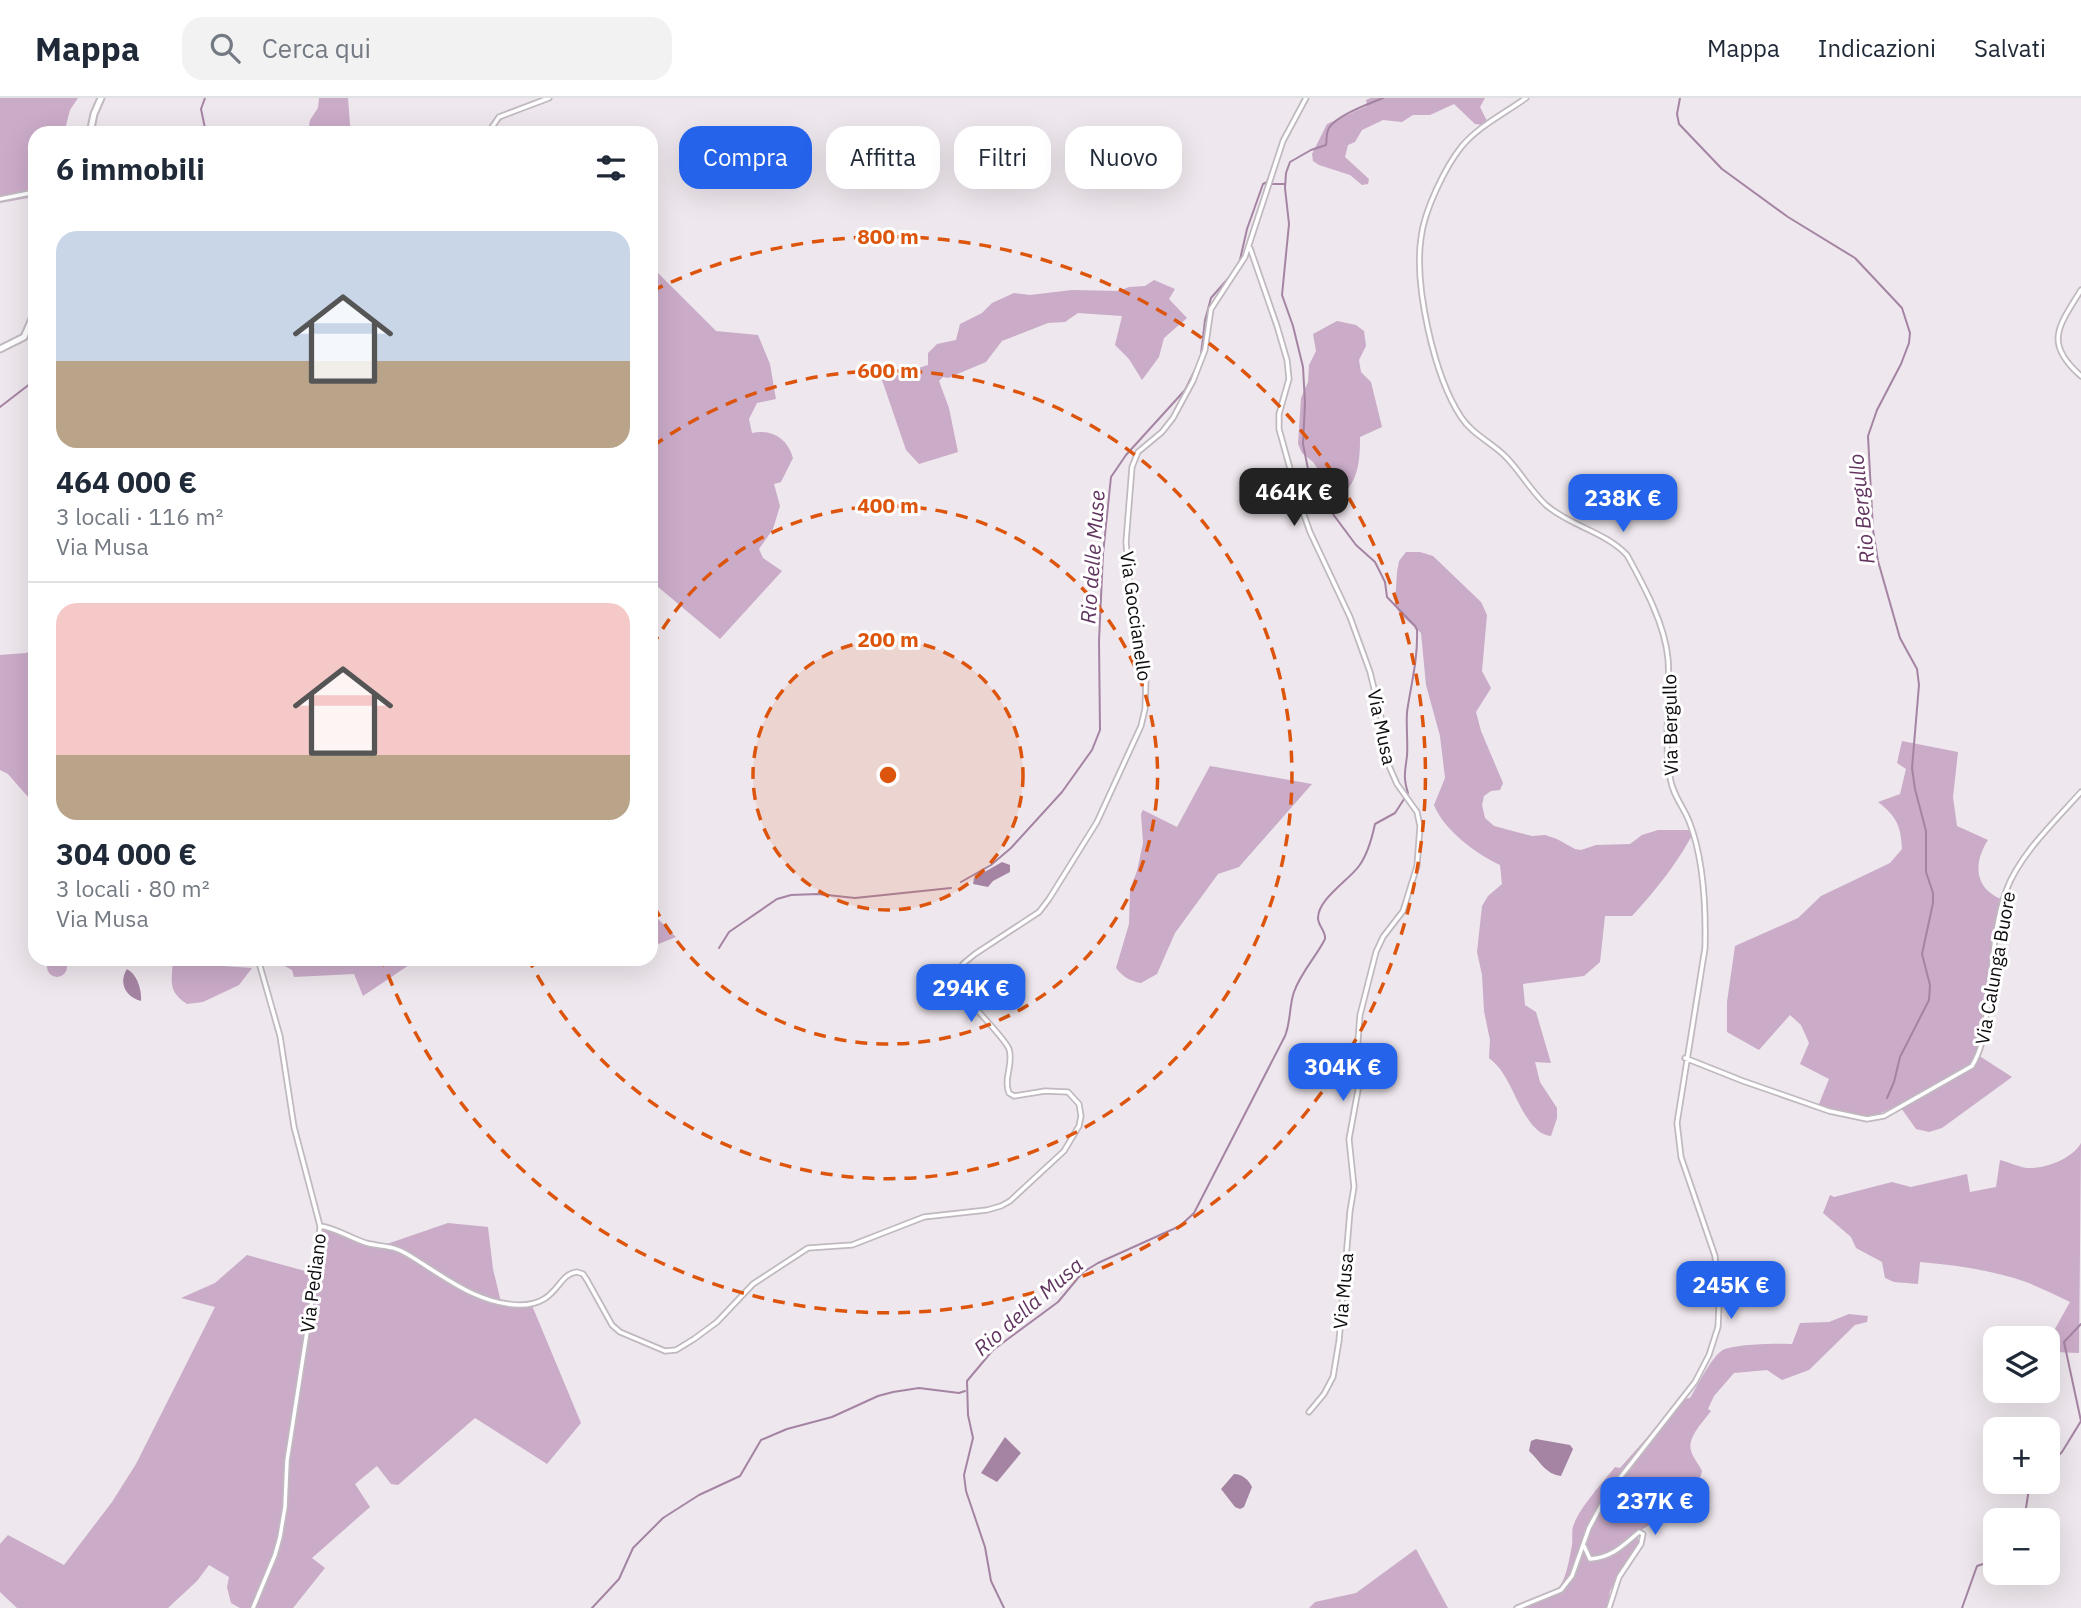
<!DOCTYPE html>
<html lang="it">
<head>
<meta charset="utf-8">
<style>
  :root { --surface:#fff; --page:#f2f2f3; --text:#1f2937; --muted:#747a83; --line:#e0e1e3; --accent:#2563eb }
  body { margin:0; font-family:"IBM Plex Sans",sans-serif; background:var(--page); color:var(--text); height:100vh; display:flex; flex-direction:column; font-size:26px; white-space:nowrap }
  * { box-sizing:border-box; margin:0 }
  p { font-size:23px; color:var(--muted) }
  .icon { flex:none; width:38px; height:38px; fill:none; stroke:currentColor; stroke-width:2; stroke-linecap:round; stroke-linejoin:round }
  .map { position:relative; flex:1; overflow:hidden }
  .drawer { position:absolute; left:28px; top:28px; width:630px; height:840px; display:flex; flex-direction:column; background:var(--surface); border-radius:21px; box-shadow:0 7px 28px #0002 }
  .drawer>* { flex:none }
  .banner { position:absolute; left:679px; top:28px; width:665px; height:63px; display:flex; gap:14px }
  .buttons { position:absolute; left:1983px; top:1228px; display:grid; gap:14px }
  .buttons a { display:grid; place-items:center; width:77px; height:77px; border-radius:14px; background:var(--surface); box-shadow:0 7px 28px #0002; font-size:35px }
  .price { position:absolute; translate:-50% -60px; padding:0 16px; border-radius:14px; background:var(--accent); color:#fff; font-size:23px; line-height:46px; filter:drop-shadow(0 2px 4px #0008) }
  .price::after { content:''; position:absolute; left:50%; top:42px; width:21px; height:16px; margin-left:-10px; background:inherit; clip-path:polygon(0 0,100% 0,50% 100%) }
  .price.on { background:#222; color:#fff }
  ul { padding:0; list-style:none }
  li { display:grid; align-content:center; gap:14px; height:371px; padding:0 28px }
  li+li { border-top:2px solid var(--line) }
  li span { display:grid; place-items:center; height:217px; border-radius:21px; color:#555 }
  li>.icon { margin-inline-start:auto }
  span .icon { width:126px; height:126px; fill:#fffc; stroke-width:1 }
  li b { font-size:30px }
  h2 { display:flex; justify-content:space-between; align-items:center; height:84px; padding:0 28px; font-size:30px }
  .pill { padding:0 24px; border-radius:21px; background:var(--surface); box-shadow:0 7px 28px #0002; font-size:24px; line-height:63px }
  .pill.on { background:var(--accent); color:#fff }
  header { display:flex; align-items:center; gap:42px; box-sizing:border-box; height:98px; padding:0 35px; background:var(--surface); border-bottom:2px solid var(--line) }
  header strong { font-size:33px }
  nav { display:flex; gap:38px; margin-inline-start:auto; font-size:24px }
  .search { width:490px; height:63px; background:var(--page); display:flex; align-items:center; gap:18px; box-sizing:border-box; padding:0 24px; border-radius:21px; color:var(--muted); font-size:26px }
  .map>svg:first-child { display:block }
</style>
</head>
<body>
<header>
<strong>Mappa</strong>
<div class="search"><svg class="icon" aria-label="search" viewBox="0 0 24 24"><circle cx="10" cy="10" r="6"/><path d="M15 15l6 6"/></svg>Cerca qui</div>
<nav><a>Mappa</a><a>Indicazioni</a><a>Salvati</a></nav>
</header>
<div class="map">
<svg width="2081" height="1510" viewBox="0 0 2081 1510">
  <rect width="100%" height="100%" fill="#eee7ed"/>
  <path fill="#caabc8" d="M0 0H78L70 12 64 35H35V104L28 100 0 105Z
    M319 0H348L350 27 356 35H308L310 22 318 10Z
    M1371 0H1485L1480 9 1487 23 1483 27 1475 26 1454 6 1430 17H1413L1402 24 1383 22 1362 32 1355 44 1348 47 1345 59 1369 81 1368 86 1362 87 1350 77 1319 67 1313 63 1312 56 1327 26 1367 8 1366 2Z
    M651 168 716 233 758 237 770 266 776 301 757 305 749 321 752 335C772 331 787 340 793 360L781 384 774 386 780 408 773 431 759 451 763 460 782 473 720 541 651 483Z
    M1154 182 1175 191 1169 201 1187 220 1164 240 1159 259 1142 282 1129 261 1115 247 1122 218 1078 215 1065 224 1048 225 1002 243 986 264 948 280 943 279 939 283 949 310 958 354 919 366 906 352 882 282 928 267V255L937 246 956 242 960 226 982 215 992 205 1014 195 1030 197 1072 192 1119 193 1129 189 1145 188Z
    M1337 223 1356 227 1364 233 1366 248 1359 262 1361 274 1371 284 1382 329 1360 339C1360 360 1359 380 1344 396L1334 393 1313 364 1302 355 1298 346 1301 300 1308 284 1309 267 1316 253 1313 236Z
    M1406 454H1420L1433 458 1481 504 1487 517 1482 573 1491 590 1476 614 1481 633 1503 685 1500 692 1491 693 1484 698 1482 707 1485 720 1494 728 1532 738 1545 737 1557 741 1575 751 1581 752 1596 747 1630 746 1642 737 1658 732H1695C1678 764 1657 791 1632 818H1605L1600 864 1584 878 1523 886 1525 907 1536 914 1551 965 1535 964 1540 984 1557 1010V1020L1551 1038C1528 1037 1515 993 1504 977 1500 970 1495 965 1489 960L1490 942 1484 913 1482 877 1477 854 1482 808 1488 798 1502 786 1500 767C1476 756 1444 732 1434 707L1445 680 1440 638 1426 587 1421 535 1400 516 1395 507 1397 474 1399 463Z
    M35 551V707L8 676 0 672V557L26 555Z
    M1902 643 1958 654 1953 699 1957 728 1988 742C1973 765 1974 791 2003 802L1978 957 2012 979 1942 1030 1929 1034 1916 1031 1899 1007 1872 1019 1848 1017 1817 1011 1829 981 1800 966 1809 945 1801 927 1790 917 1759 952 1727 934V904L1735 848 1798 820 1821 798 1890 765 1902 751C1901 727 1896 718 1878 704L1900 696 1906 671 1897 665Z
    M1210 668 1312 686 1239 769 1218 776 1175 835 1157 876 1141 885C1130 883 1123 879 1116 870L1129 826 1130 791 1137 773 1143 745 1141 716 1143 712 1177 729Z
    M651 814 676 839 651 849Z
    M47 869a10 10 0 1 1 20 0a10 10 0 1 1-20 0Z
    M173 861H215V865L223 868 252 870 239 887 203 904 187 906C167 893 172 883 173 861Z
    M280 861H418L363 898 354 876 294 879 292 872 279 865Z
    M2081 1045 2079 1255 2054 1254 2051 1238 2070 1204C2056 1197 2041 1190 2026 1184 1992 1172 1955 1167 1920 1164L1918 1186 1894 1184 1885 1180 1882 1164 1856 1150 1851 1139 1823 1115 1830 1097 1834 1099 1892 1084 1911 1089 1967 1076 1970 1094 1996 1089 2000 1062C2009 1064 2018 1069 2027 1070 2045 1071 2072 1061 2081 1045Z
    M448 1125 488 1129 493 1171 501 1204 531 1205 581 1325 547 1366 475 1320 398 1387 391 1386 377 1368 355 1386 370 1409 312 1460 325 1470 293 1510H240L231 1505 227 1489 229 1479 209 1467 197 1483 168 1510H17L0 1494V1446L8 1437 64 1467 112 1404 136 1366 215 1209 181 1200 215 1185 247 1157 316 1176 321 1129 381 1148Z
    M1849 1216 1868 1218 1867 1224 1855 1227 1809 1272 1782 1282 1767 1272 1734 1275 1714 1298 1708 1311 1711 1313C1704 1323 1687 1339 1691 1353 1693 1360 1699 1366 1702 1373L1699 1384 1693 1390C1674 1389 1666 1397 1654 1411L1655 1421 1651 1426 1638 1434V1445L1610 1493 1607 1510H1512C1560 1496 1563 1497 1572 1447 1573 1440 1571 1432 1574 1426 1581 1408 1603 1384 1615 1369L1620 1370 1681 1301 1690 1300C1697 1289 1713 1255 1725 1251 1738 1246 1777 1245 1792 1246L1800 1225 1829 1224Z
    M1416 1451 1448 1510H1309L1315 1504 1356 1495Z"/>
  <path fill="#a584a3" d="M1002 764 1010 767V774L993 783 988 789 973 786 974 780Z
    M127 871C137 876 142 892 141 903 126 899 118 885 127 871Z
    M1005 1339 1021 1355 997 1384 981 1375Z
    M1536 1341 1570 1347 1573 1351 1561 1378C1545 1376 1540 1363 1529 1353L1531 1343Z
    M1234 1376C1242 1376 1249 1382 1252 1389L1244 1409 1240 1411 1235 1409 1221 1391Z"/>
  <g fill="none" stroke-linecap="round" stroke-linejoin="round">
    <path stroke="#a584a3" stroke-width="2" d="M205 0 201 11 206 35
      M1680 0 1677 16 1679 26 1722 71 1788 119 1855 160 1902 210 1910 235 1909 245 1901 266 1877 312 1868 338 1873 432 1878 463 1900 540 1917 571 1919 587 1912 670 1915 691 1926 733V774L1933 795V805L1922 856 1930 887 1929 902 1900 959 1894 984 1887 1000
      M1272 86H1284
      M1239 166 1247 131 1263 86 1267 84
      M1201 256 1205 222 1211 200 1232 176
      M0 309 35 282
      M961 784 991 767 1011 750 1062 694 1092 652 1100 632 1099 543 1103 456 1111 379 1126 357 1185 292 1197 268
      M719 850 729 834 777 801 791 797 818 796 855 800 951 790
      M2048 1368 2062 1354 2081 1323 2064 1244 2081 1226
      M2024 1423 2030 1384
      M592 1510 619 1481 633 1450 663 1420 699 1397 740 1378 761 1342 787 1331 832 1319 878 1298 893 1294 919 1290 959 1295 965 1293
      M1004 1510 991 1483 985 1449 966 1393 964 1377 973 1340 968 1317 967 1283 993 1252 1058 1204 1083 1174 1098 1165 1180 1128 1194 1115 1285 938C1291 923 1289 908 1294 894 1301 874 1316 859 1325 841 1326 833 1318 828 1318 820 1318 801 1349 782 1359 768 1368 756 1372 740 1375 726L1395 715 1408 695C1403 679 1405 674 1407 658 1408 643 1406 629 1407 614 1411 586 1418 562 1417 532L1415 528 1387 499 1385 484 1375 464 1356 447 1318 396 1308 371 1303 346 1305 305 1303 269 1293 228 1282 197 1289 126 1285 90 1286 75 1290 64 1311 52 1326 47C1327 41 1326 35 1329 30 1337 17 1369 6 1383 0
      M1962 1510 1977 1468 1995 1462"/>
    <defs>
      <path id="street" d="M488 35 499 19 549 0
        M0 101 35 94
        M1250 150 1277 228 1287 262 1289 281 1279 316V331L1299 403 1310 434 1350 519 1370 574 1381 619 1389 668 1397 686 1417 714 1420 728 1417 768 1403 813 1383 839 1376 854 1360 917 1357 954 1358 992 1349 1041 1354 1089 1350 1113 1339 1243 1333 1279 1324 1296 1309 1314
        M2081 192C2059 228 2043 245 2081 278
        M1685 960 1743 983 1829 1013 1867 1021 1884 1018 1972 968C1985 947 1985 924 1988 900 1993 865 1994 826 2006 793 2019 757 2056 722 2081 694
        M320 1128C336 1130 350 1140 366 1145 381 1149 393 1147 407 1156 442 1177 476 1206 519 1207 559 1207 556 1176 577 1174L583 1176 587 1182 612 1227 620 1234 665 1253 676 1252 694 1241 717 1224 753 1186 808 1150 852 1147 924 1119 987 1112 1001 1108 1010 1103 1064 1053 1079 1028 1081 1018 1079 1006 1068 994 1045 993 1014 998 1009 995C1003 980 1014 966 1009 951 1005 940 966 901 955 888L954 877 964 865 975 856 1039 814 1049 801 1097 724 1141 628 1145 611 1146 580 1131 503 1126 444 1132 369 1138 354 1162 334 1173 320 1193 283 1205 252 1211 211 1245 159 1283 43 1306 0
        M1584 1448 1590 1461C1611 1460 1624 1447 1639 1434L1643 1436 1641 1446 1619 1479 1609 1510
        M253 1510 275 1457 280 1439 285 1409 287 1363 317 1169 320 1128 294 1029 280 938 258 861
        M1517 1510 1561 1492 1572 1478 1589 1430 1608 1395 1695 1284 1709 1257 1718 1229 1719 1207 1715 1158 1681 1059 1677 1025 1705 850C1706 809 1704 761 1689 723 1683 708 1672 696 1670 679 1663 641 1671 600 1668 561 1665 526 1644 488 1627 457 1604 433 1570 428 1546 407 1530 392 1520 373 1505 358 1491 344 1472 336 1461 319 1434 278 1414 188 1421 140 1424 113 1445 69 1462 48 1479 28 1505 15 1526 0"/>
      <path id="secondary" d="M90 35 94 16 101 0
        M0 251 24 239 35 214"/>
    </defs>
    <use href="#street" stroke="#c0b9c0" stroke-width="7"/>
    <use href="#secondary" stroke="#c0b9c0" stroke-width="9"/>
    <use href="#street" stroke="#fff" stroke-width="3.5"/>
    <use href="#secondary" stroke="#fff" stroke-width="5"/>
  </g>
  <circle cx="888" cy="677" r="135" fill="#dd550c" fill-opacity=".12"/>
  <g fill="none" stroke="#dd550c" stroke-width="3.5" stroke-dasharray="12 9">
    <circle cx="888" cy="677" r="135"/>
    <path d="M652 549A269 269 0 1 1 652 805"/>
    <path d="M653 348A404 404 0 1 1 530 864"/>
    <path d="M652 193A538 538 0 1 1 382 861"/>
  </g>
  <g text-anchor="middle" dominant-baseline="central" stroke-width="6" stroke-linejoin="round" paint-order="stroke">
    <g font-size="19" fill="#0f0c0f" stroke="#fff">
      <text transform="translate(1136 518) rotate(82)">Via Goccianello</text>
      <text transform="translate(1670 627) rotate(-91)">Via Bergullo</text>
      <text transform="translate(1382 629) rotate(78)">Via Musa</text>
      <text transform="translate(1995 870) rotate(-80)">Via Calunga Buore</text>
      <text transform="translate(313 1185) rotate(-83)">Via Pediano</text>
      <text transform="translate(1343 1193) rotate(-85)">Via Musa</text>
    </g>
    <g font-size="21" font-style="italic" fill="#623560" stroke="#fff">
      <text transform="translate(1861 411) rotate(-96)">Rio Bergullo</text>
      <text transform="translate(1092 459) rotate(-86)">Rio delle Muse</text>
      <text transform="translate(1028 1208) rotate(-41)">Rio della Musa</text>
    </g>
  </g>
  <circle cx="888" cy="677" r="10" fill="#dd550c" stroke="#fff" stroke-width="3.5"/>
  <g font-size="21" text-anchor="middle" font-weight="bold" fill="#dd550c" stroke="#fff" stroke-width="6" stroke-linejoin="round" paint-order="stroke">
    <text x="888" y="146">800 m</text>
    <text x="888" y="280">600 m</text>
    <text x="888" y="415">400 m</text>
    <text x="888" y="549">200 m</text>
  </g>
</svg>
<div class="buttons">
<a><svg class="icon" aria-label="layers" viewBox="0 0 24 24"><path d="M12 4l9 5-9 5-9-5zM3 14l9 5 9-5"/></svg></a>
<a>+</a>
<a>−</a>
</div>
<b class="price on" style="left:1294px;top:430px">464K €</b>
<b class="price" style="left:1623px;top:436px">238K €</b>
<b class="price" style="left:971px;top:926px">294K €</b>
<b class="price" style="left:1343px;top:1005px">304K €</b>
<b class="price" style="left:1731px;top:1223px">245K €</b>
<b class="price" style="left:1655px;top:1439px">237K €</b>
<div class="banner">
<a class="pill on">Compra</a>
<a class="pill">Affitta</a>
<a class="pill">Filtri</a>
<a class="pill">Nuovo</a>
</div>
<section class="drawer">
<h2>6 immobili<svg class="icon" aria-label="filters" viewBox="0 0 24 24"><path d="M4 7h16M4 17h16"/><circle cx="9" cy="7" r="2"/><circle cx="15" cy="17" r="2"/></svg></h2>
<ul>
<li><span style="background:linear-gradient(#c9d6e8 60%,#b9a48a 0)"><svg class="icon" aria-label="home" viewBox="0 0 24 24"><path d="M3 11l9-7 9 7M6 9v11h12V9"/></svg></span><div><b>464 000 €</b><p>3 locali · 116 m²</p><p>Via Musa</p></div></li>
<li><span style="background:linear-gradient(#f6c9c9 70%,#b9a48a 0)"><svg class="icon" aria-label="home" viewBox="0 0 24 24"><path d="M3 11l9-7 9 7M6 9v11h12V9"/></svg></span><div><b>304 000 €</b><p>3 locali · 80 m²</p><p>Via Musa</p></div></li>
</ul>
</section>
</div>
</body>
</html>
